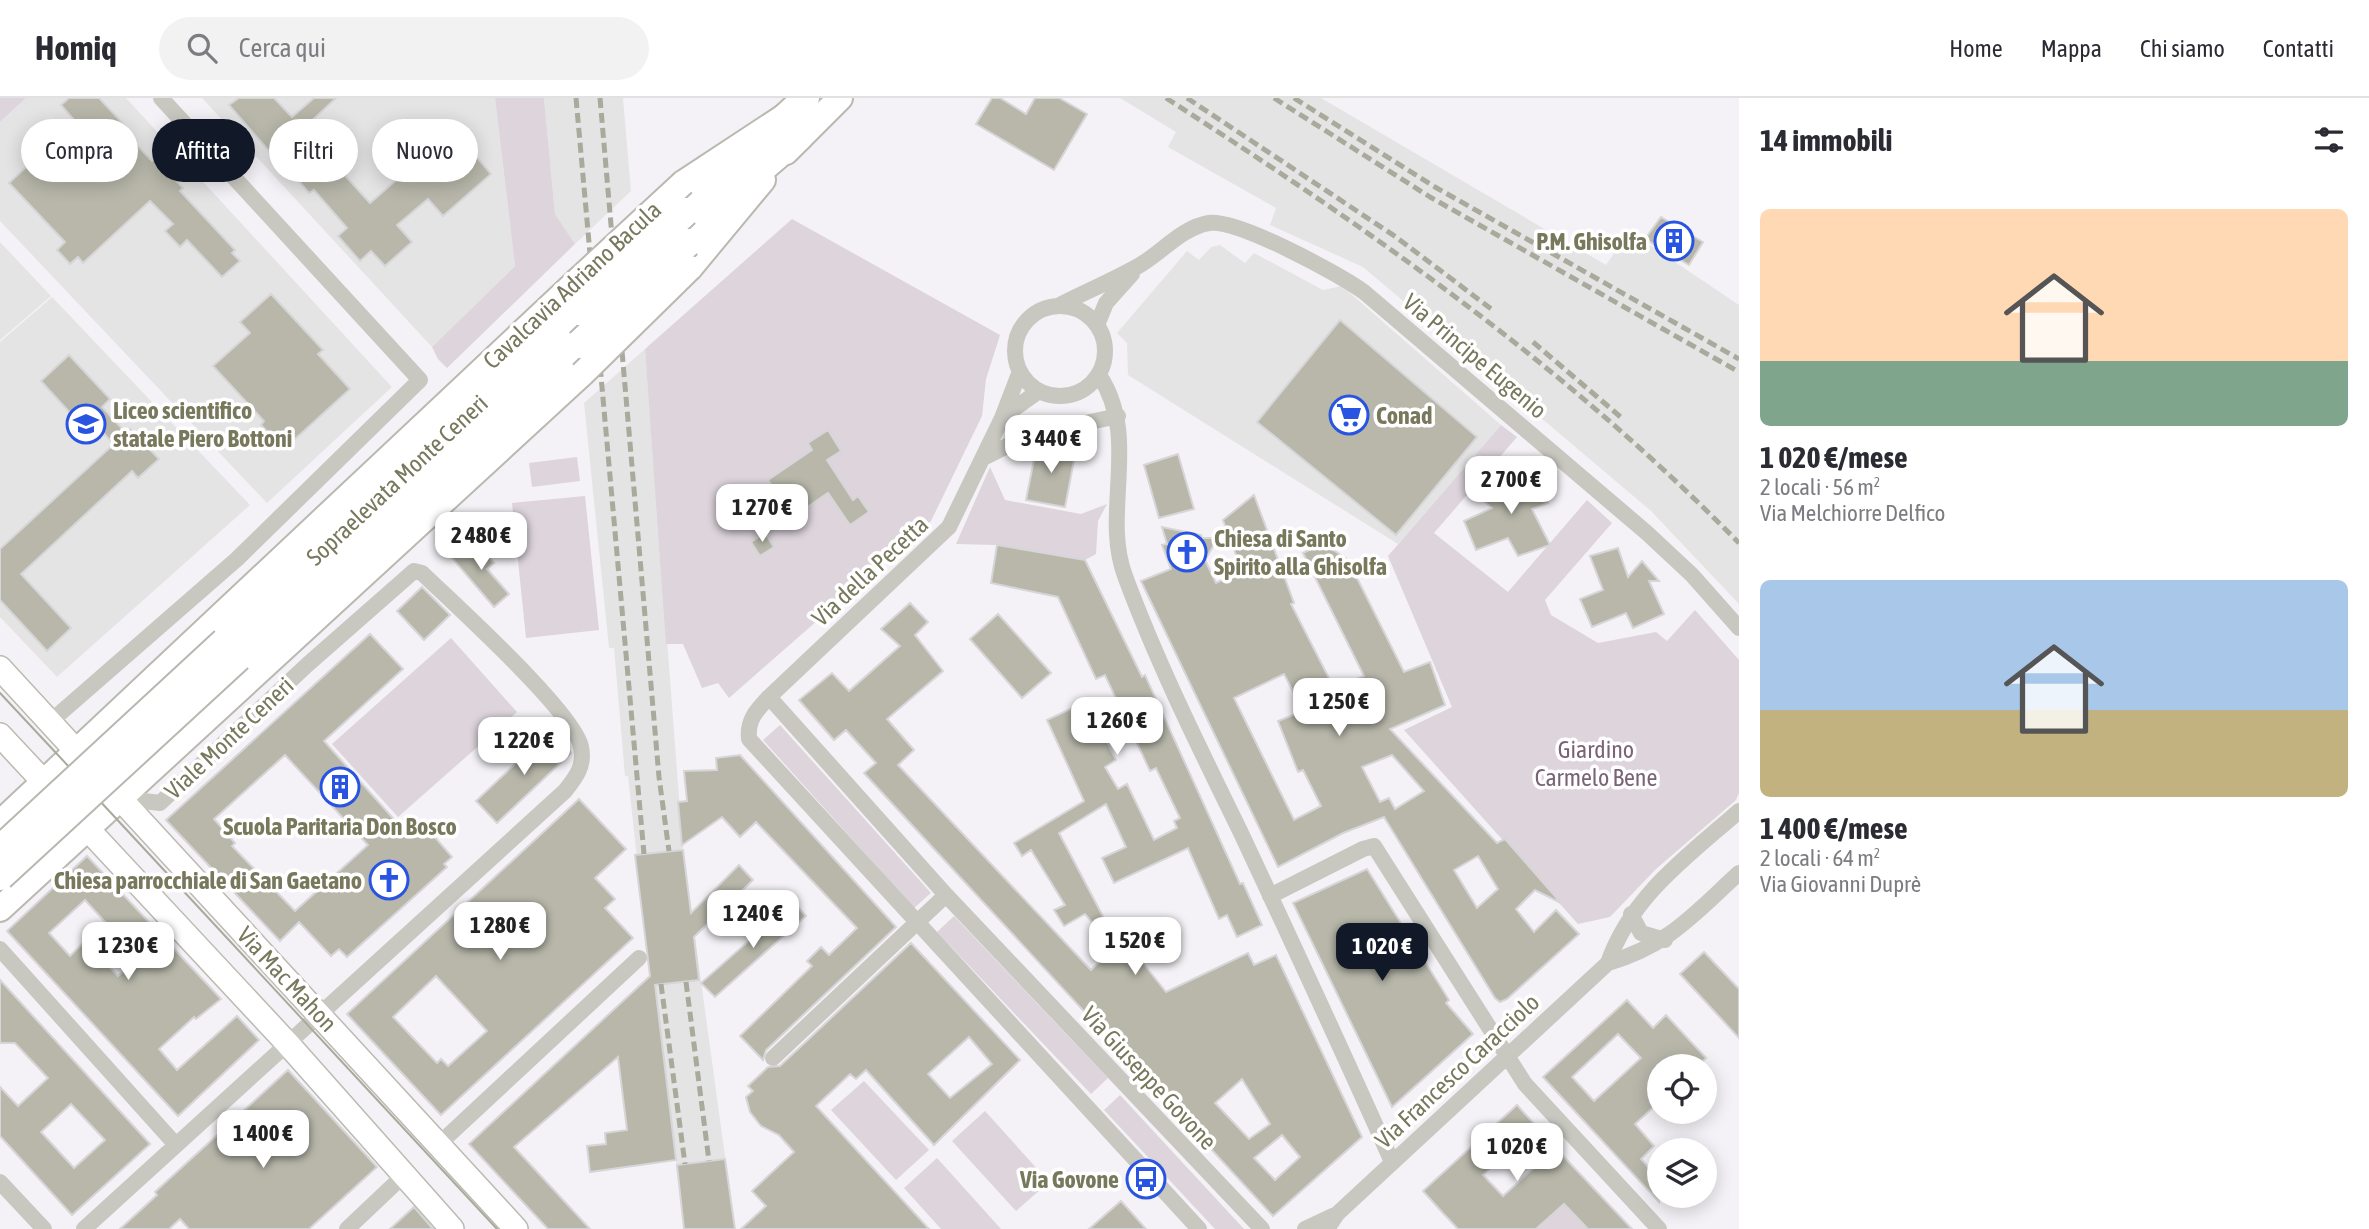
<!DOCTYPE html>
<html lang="it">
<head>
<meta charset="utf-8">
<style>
  :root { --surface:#fff; --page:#f2f2f3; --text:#2b2b33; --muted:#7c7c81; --line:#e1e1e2; --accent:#111827 }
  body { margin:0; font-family:"Asap Condensed",sans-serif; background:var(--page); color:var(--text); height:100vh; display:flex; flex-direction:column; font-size:26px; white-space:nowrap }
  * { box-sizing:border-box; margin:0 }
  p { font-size:23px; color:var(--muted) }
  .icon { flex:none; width:38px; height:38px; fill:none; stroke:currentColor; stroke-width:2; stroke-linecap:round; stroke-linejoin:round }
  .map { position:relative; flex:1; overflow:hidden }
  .details { display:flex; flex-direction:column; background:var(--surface); width:630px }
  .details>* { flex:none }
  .guide { position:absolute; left:21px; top:21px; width:665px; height:63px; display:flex; gap:14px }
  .tools { position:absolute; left:1647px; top:956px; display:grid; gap:14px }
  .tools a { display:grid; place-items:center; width:70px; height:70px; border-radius:50%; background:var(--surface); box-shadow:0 4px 18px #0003; font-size:35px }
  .price { position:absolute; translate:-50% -60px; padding:0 16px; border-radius:14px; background:#fff; color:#222; font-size:23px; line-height:46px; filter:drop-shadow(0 2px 4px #0008) }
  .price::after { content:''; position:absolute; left:50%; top:42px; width:21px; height:16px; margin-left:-10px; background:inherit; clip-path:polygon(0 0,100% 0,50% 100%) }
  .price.active { background:var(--accent); color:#fff }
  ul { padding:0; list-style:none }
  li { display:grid; align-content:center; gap:14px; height:371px; padding:0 21px }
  li span { display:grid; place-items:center; height:217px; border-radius:10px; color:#555 }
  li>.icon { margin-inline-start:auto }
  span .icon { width:126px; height:126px; fill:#fffc; stroke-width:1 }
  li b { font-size:30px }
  h2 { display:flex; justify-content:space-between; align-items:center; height:84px; padding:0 21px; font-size:30px }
  .chip { padding:0 24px; border-radius:32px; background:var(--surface); box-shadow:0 4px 18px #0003; font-size:24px; line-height:63px }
  .chip.active { background:var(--accent); color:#fff }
  header { display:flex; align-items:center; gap:42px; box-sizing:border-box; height:98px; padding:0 35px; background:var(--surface); border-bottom:2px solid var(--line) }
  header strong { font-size:33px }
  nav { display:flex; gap:38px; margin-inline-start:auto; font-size:24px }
  .search { width:490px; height:63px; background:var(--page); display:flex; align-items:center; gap:18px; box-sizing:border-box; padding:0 24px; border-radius:38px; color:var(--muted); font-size:26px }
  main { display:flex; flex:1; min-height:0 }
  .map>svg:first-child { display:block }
</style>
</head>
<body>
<header>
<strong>Homiq</strong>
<div class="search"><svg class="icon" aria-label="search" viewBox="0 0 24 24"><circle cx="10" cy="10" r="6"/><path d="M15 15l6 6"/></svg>Cerca qui</div>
<nav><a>Home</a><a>Mappa</a><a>Chi siamo</a><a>Contatti</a></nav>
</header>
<main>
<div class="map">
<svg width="1739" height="1131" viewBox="0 0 1739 1131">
  <rect width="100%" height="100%" fill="#f4f2f6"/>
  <path fill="#e5e4e4" d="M26 0H126L392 289 267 405 0 123V24Z
    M202 0H495L515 168 432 249Z
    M544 0H623L631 93 575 146 555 116Z
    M1120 0H1321L1606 167 1629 133 1739 207V506L1651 413 1363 169 1270 127 1276 110 1168 49 1176 34Z
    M0 144 51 198 0 242Z
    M1220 147 1245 165 1254 155 1323 192 1342 188 1501 327 1398 446 1128 277 1127 245 1117 235 1187 153 1199 162 1211 149Z
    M52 199 250 407 57 579 0 519V244Z
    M645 251 683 752 735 1131H684L655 887 650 880 628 678H625L614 550H609L584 305Z"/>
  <path fill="#ddd4dc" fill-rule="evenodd" d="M0 0H26L0 24Z
    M495 0H544L555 116 575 146 447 270 438 261 432 249 515 168Z
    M792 121 1000 237 986 281 982 318 931 423 729 600 718 585 702 590 683 546H666L645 251ZM828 332 841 352 827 362 853 402 858 399 869 414 849 427 828 395 793 418 768 382 804 357 819 362 808 345Z
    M1501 327 1517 339 1434 435 1508 494 1587 402 1612 425 1545 502 1551 517 1598 545 1656 534 1667 543 1695 512 1739 562V695L1736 702 1656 771 1610 819 1578 826 1404 632 1452 609 1388 458Z
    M577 359 580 383 532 389 529 365Z
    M990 369 1005 402 1081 416 1107 406 1098 423 1096 456 1085 462 997 447 956 446Z
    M585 398 599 532 526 540 512 405Z
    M451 540 517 614 398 719 332 646Z
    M780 627 931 795 914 810 763 642Z
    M954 818 1108 980 1091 996 937 834Z
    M864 983 929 1052 896 1082 831 1012Z
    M1120 997 1244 1131H1215L1104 1012Z
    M985 1013 1049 1084 1016 1113 952 1043Z
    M937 1060 1001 1131H941L904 1090Z
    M1564 1106 1588 1131H1537Z"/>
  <path fill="#b8b7aa" stroke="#d6d5d7" stroke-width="2" fill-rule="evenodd" d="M69 0H99L129 32 126 36 152 63 155 60 183 90 180 93 235 152 232 155 240 163 222 179 187 142 180 149 165 133 173 126 150 103 83 165 78 159 70 166 57 152 65 144 9 85 75 23 61 7Z
    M239 0H274L292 19 314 0H336L303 31 370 105 409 71 400 60 416 46 424 56 449 35 471 60 475 57 491 76 443 118 428 101 397 127 412 144 385 168 371 153 360 163 338 138 347 130 314 92 309 95 291 74 289 76 229 7Z
    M992 0H1000L1026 16 1035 0H1059L1087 16 1054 72 976 26Z
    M1661 119 1703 144 1689 167 1645 141Z
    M271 196 323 252 318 256 350 291 284 351 261 327 264 323 213 268 250 235 240 224Z
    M1340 222 1477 339 1396 437 1257 324Z
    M69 257 110 301 102 309 126 335 130 331 159 361 138 380 132 373 21 476 71 530 47 553 0 502V451L114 346 90 321 82 328 41 283Z
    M828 332 841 353 827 362 853 402 858 398 869 414 850 427 828 395 793 419 768 382 812 352 808 345Z
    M1041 345 1076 352 1065 409 1026 402 1037 346Z
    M1178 356 1194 411 1159 420 1144 367Z
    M1532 374 1548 405 1532 411 1550 447 1518 458 1508 440 1476 452 1464 423 1492 410 1480 400 1496 382 1499 389Z
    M1254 397 1294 505 1291 506 1334 590 1364 578 1303 455 1323 445 1348 462 1404 574 1430 564 1445 607 1390 631 1497 745 1505 741 1561 805 1535 792 1516 811 1534 834 1556 812 1579 836 1507 901 1500 904 1495 900 1384 719 1343 735 1278 769 1141 483 1171 471 1162 447 1167 446 1162 429 1201 437 1202 440H1218L1205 462 1216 485 1242 473 1223 422ZM1284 576 1303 613 1278 623 1298 674 1303 672 1321 708 1294 722 1234 600ZM1392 657 1424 693 1395 711 1389 700 1380 704 1362 669ZM1478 758 1498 791 1477 810 1454 772Z
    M765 435 774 449 760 458 751 444Z
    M474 442 494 465 487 471 509 496 494 509 452 460Z
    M997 447 1085 462 1142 579 1145 577 1240 786 1243 785 1262 827 1237 839 1227 817 1219 821 1188 750 1114 785 1102 760 1126 749 1106 706 1059 735 1117 845 1113 848 1085 816 1064 828 1054 812 1065 807 1031 752 1022 758 1014 745 1084 703 1047 622 1087 603 1116 662 1105 669 1118 691 1127 686 1154 742 1177 730 1174 723 1180 720 1156 670 1150 673 1105 577 1096 581 1058 499 991 485Z
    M1618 450 1628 479 1642 463 1659 483H1649L1664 516 1633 530 1626 515 1592 529 1580 501 1603 492 1590 458Z
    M422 489 450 517 424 542 397 513Z
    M910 505 928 524 915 537 943 573 887 621 914 652 898 667 1091 872 1120 844 1131 839 1143 865 1166 894 1248 855 1254 867 1276 857 1362 1039 1273 1118 864 675 876 665 846 632 834 642 799 602 832 575 849 593 900 548 881 531ZM1242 981 1270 1026 1249 1041 1215 1005ZM1282 1037 1300 1059 1275 1082 1254 1060Z
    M998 516 1051 575 1022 600 970 541Z
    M370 536 403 571 324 643 399 727 404 722 408 726 414 720 418 725 421 723 452 759 444 766 447 769 347 859 339 851 331 858 299 824 280 843 166 722ZM285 657 368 747 295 813 232 748 235 745 214 721Z
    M551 632 571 655 497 725 476 703Z
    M740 657 896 829 766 952 763 962 740 938 812 868 807 863 821 849 829 857 857 830 756 724 740 739 722 719 682 747 678 704 687 703 684 673 717 672 716 660Z
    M579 701 626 751 595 780 615 801 605 810 633 840 441 1017 347 916ZM436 878 487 933 448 968 441 961 437 965 393 919Z
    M683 752 691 815 739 767 753 782 694 839 699 882 655 887 676 1062 590 1074 587 1048 606 1046 605 1035 627 1032 618 959 514 1049 590 1131H548L469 1046 650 878 635 757Z
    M87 758 221 901 196 921 194 919 159 951 177 972 237 918 259 942 178 1018 7 833ZM85 802 138 860 118 878 85 843 70 858 49 835Z
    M1367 771 1449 902 1446 905 1473 936 1392 1009 1293 805Z
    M793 804 806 818 715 899 701 885Z
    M911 845 1020 962 934 1047 866 972 856 981 850 976 816 1008 929 1131H741L766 1108 752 1093 794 1054 779 1037 761 1028 750 1014 746 999 753 993 748 988 768 969 780 968ZM969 939 992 966 950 1000 928 976Z
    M1704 854 1739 891V940L1680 876Z
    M0 882 150 1046 72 1117 0 1038V989L18 1008 48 980 15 945H0ZM71 1006 105 1042 74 1070 41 1034Z
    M1627 902 1653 930 1666 917 1706 960 1698 968H1659V1004L1635 1026 1654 1048 1641 1061 1659 1081V1104L1543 979ZM1618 936 1641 960 1594 1003 1572 979Z
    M288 972 377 1069 309 1131H189L180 1121 169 1131H120L157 1097 155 1094Z
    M1517 1007 1565 1060 1632 1131H1588L1564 1106 1536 1131H1458L1442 1114 1423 1093ZM1515 1047 1535 1069 1503 1098 1483 1077Z
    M725 1061 735 1131H684L677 1067Z
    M1121 1103 1146 1131H1089Z
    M414 1109 433 1131H390Z"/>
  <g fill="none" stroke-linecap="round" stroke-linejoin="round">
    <defs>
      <path id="secondary" d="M0 570 516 1131
        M0 637 287 945 452 1131"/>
      <path id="primary" d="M786 54 840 0
        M683 85 794 12 807 0
        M690 170 763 82
        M0 725 577 183
        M0 811 582 276"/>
      <path id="highway" d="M685 114 794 12
        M687 145 750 80 799 38
        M225 544 578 213
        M238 559 580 246"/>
    </defs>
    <use href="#secondary" stroke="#bbbbb1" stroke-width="26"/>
    <use href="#primary" stroke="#b9b9b0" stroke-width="28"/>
    <use href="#highway" stroke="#b8b8b0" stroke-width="32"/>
    <path stroke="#c8c8c1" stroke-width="16" d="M1015 253a45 45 0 1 1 90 0a45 45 0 1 1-90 0Z
      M1058 208C1085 194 1114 182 1140 167 1162 154 1183 129 1209 125 1238 121 1339 176 1364 194L1647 435 1692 477 1739 530
      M1097 227 1106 205 1132 176
      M1020 273 1002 320 949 429 769 599C756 613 747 622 749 641L1199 1131
      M1099 277C1141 340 1101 414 1125 478 1158 567 1200 651 1241 735 1292 844 1343 954 1392 1064
      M1004 318 1039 293
      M983 360 1029 337 1118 318
      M769 599 946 797 1262 1131
      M50 624 237 461 420 282 161 0
      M1270 798 1363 751 1374 748 1525 986 1659 1131
      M1631 816 1641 835 1665 842
      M0 851 176 1047
      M1608 865C1631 798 1688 758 1739 713
      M773 960 946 797
      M438 1047 639 860
      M0 1084 44 1131
      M84 1131 565 693C576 679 585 668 581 649 575 615 453 505 422 475L414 473 307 567 160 705 120 700
      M347 1131 403 1078
      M1305 1131 1337 1116
      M1327 1131 1337 1116 1608 865C1669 847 1694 816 1739 775"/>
    <use href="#secondary" stroke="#fff" stroke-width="23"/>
    <use href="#primary" stroke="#fff" stroke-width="24"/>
    <use href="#highway" stroke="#fff" stroke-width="28"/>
    <path stroke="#a9a99c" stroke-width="2" d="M0 595 71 671
      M98 701 497 1131"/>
    <path stroke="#a9a99c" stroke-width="5" stroke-dasharray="10 5" stroke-linecap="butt" d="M576 0 644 756
      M600 0 659 679 669 753
      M1166 0C1375 135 1564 267 1739 445
      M1187 0 1396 139 1494 213
      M1274 0 1430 99 1739 274
      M1294 0 1435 89 1739 261
      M1533 244 1623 321
      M686 884 709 1063
      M661 886 685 1066"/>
    <defs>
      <path id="primary-bridge" d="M577 183 683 85
        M582 276 690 170"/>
      <path id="highway-bridge" d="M578 213 685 114
        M580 246 687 145
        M0 752 225 544
        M0 778 238 559"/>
    </defs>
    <use href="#primary-bridge" stroke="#b9b9b0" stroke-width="28" stroke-linecap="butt"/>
    <use href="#highway-bridge" stroke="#b8b8b0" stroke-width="32" stroke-linecap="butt"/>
    <use href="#primary-bridge" stroke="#fff" stroke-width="24"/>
    <use href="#highway-bridge" stroke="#fff" stroke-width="28"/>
  </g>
  <defs>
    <symbol id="building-ring" viewBox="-11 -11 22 22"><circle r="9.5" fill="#fff" stroke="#2854e1" stroke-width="1.5"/><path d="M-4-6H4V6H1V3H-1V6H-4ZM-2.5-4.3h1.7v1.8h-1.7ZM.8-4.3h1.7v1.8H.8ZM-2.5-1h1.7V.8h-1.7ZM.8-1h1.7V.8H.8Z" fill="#2854e1"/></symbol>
    <symbol id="supermarket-ring" viewBox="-11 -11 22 22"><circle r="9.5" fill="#fff" stroke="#2854e1" stroke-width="1.5"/><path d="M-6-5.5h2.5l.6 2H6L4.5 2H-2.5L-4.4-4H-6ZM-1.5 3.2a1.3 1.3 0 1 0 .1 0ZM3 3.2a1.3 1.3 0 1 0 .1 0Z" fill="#2854e1"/></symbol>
    <symbol id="school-ring" viewBox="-11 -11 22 22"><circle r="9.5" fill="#fff" stroke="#2854e1" stroke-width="1.5"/><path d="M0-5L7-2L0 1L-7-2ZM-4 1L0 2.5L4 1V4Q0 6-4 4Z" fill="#2854e1"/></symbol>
    <symbol id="church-ring" viewBox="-11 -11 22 22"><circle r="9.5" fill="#fff" stroke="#2854e1" stroke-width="1.5"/><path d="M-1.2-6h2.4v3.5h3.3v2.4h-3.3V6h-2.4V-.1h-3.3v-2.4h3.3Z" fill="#2854e1"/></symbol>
    <symbol id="bus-ring" viewBox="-11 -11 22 22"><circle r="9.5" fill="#fff" stroke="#2854e1" stroke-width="1.5"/><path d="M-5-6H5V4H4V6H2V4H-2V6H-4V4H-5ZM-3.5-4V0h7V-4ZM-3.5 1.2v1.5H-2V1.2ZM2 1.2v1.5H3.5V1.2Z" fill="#2854e1"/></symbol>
  </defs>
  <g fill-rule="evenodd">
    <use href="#building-ring" x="1652" y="121" width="44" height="44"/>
    <use href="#supermarket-ring" x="1327" y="295" width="44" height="44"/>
    <use href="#school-ring" x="64" y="304" width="44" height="44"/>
    <use href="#church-ring" x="1165" y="432" width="44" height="44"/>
    <use href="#building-ring" x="318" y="667" width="44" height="44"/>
    <use href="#church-ring" x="367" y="760" width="44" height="44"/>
    <use href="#bus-ring" x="1124" y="1059" width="44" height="44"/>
  </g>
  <g text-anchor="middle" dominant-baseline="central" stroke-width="7" stroke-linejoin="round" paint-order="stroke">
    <g font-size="24" font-weight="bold" fill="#78785d" stroke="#fff" text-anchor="end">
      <text x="1647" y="143">P.M. Ghisolfa</text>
      <text x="113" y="312" text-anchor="start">Liceo scientifico<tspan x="113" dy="28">statale Piero Bottoni</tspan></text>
      <text x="1376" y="317" text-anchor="start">Conad</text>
      <text x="1214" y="440" text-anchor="start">Chiesa di Santo<tspan x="1214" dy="28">Spirito alla Ghisolfa</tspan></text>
      <text x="340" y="728" text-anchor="middle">Scuola Paritaria Don Bosco</text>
      <text x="362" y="782">Chiesa parrocchiale di San Gaetano</text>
      <text x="1119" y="1081">Via Govone</text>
    </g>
    <g font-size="24" fill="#78785d" stroke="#fff">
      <text transform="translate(572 187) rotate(-43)">Cavalcavia Adriano Bacula</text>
      <text transform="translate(1475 258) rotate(40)">Via Principe Eugenio</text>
      <text transform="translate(397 382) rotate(-43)">Sopraelevata Monte Ceneri</text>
      <text transform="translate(870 473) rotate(-43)">Via della Pecetta</text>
      <text transform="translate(229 640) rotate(-43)">Viale Monte Ceneri</text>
      <text transform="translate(287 881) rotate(47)">Via Mac Mahon</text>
      <text transform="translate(1457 973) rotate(-43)">Via Francesco Caracciolo</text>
      <text transform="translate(1149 980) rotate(47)">Via Giuseppe Govone</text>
    </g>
    <g font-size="24" fill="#7a6473" stroke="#fff">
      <text x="1596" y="651">Giardino<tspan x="1596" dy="28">Carmelo Bene</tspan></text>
    </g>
  </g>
</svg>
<div class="tools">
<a><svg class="icon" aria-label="locate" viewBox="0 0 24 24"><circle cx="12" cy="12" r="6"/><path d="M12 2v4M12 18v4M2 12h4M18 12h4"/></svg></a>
<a><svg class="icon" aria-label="layers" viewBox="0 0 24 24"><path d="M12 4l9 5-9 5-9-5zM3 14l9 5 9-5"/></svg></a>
</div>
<b class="price" style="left:1051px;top:377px">3 440 €</b>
<b class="price" style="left:1511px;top:418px">2 700 €</b>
<b class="price" style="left:762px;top:446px">1 270 €</b>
<b class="price" style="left:481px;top:474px">2 480 €</b>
<b class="price" style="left:1339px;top:640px">1 250 €</b>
<b class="price" style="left:1117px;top:659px">1 260 €</b>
<b class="price" style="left:524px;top:679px">1 220 €</b>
<b class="price" style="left:753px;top:852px">1 240 €</b>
<b class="price" style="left:500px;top:864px">1 280 €</b>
<b class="price" style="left:1135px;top:879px">1 520 €</b>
<b class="price" style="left:128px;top:884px">1 230 €</b>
<b class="price active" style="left:1382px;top:885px">1 020 €</b>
<b class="price" style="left:263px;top:1072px">1 400 €</b>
<b class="price" style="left:1517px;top:1085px">1 020 €</b>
<div class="guide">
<a class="chip">Compra</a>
<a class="chip active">Affitta</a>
<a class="chip">Filtri</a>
<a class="chip">Nuovo</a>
</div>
</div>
<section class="details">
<h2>14 immobili<svg class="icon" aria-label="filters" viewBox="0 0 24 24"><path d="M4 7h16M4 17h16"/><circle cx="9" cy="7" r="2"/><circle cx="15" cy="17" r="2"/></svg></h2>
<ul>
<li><span style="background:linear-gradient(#ffd9b3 70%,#7fa58c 0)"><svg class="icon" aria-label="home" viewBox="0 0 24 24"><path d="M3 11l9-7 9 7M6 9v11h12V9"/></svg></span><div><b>1 020 €/mese</b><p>2 locali · 56 m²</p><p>Via Melchiorre Delfico</p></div></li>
<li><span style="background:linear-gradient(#a9c7e8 60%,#c2b280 0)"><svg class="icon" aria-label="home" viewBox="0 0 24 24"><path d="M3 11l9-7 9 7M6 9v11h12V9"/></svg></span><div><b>1 400 €/mese</b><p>2 locali · 64 m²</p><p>Via Giovanni Duprè</p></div></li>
</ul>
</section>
</main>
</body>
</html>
